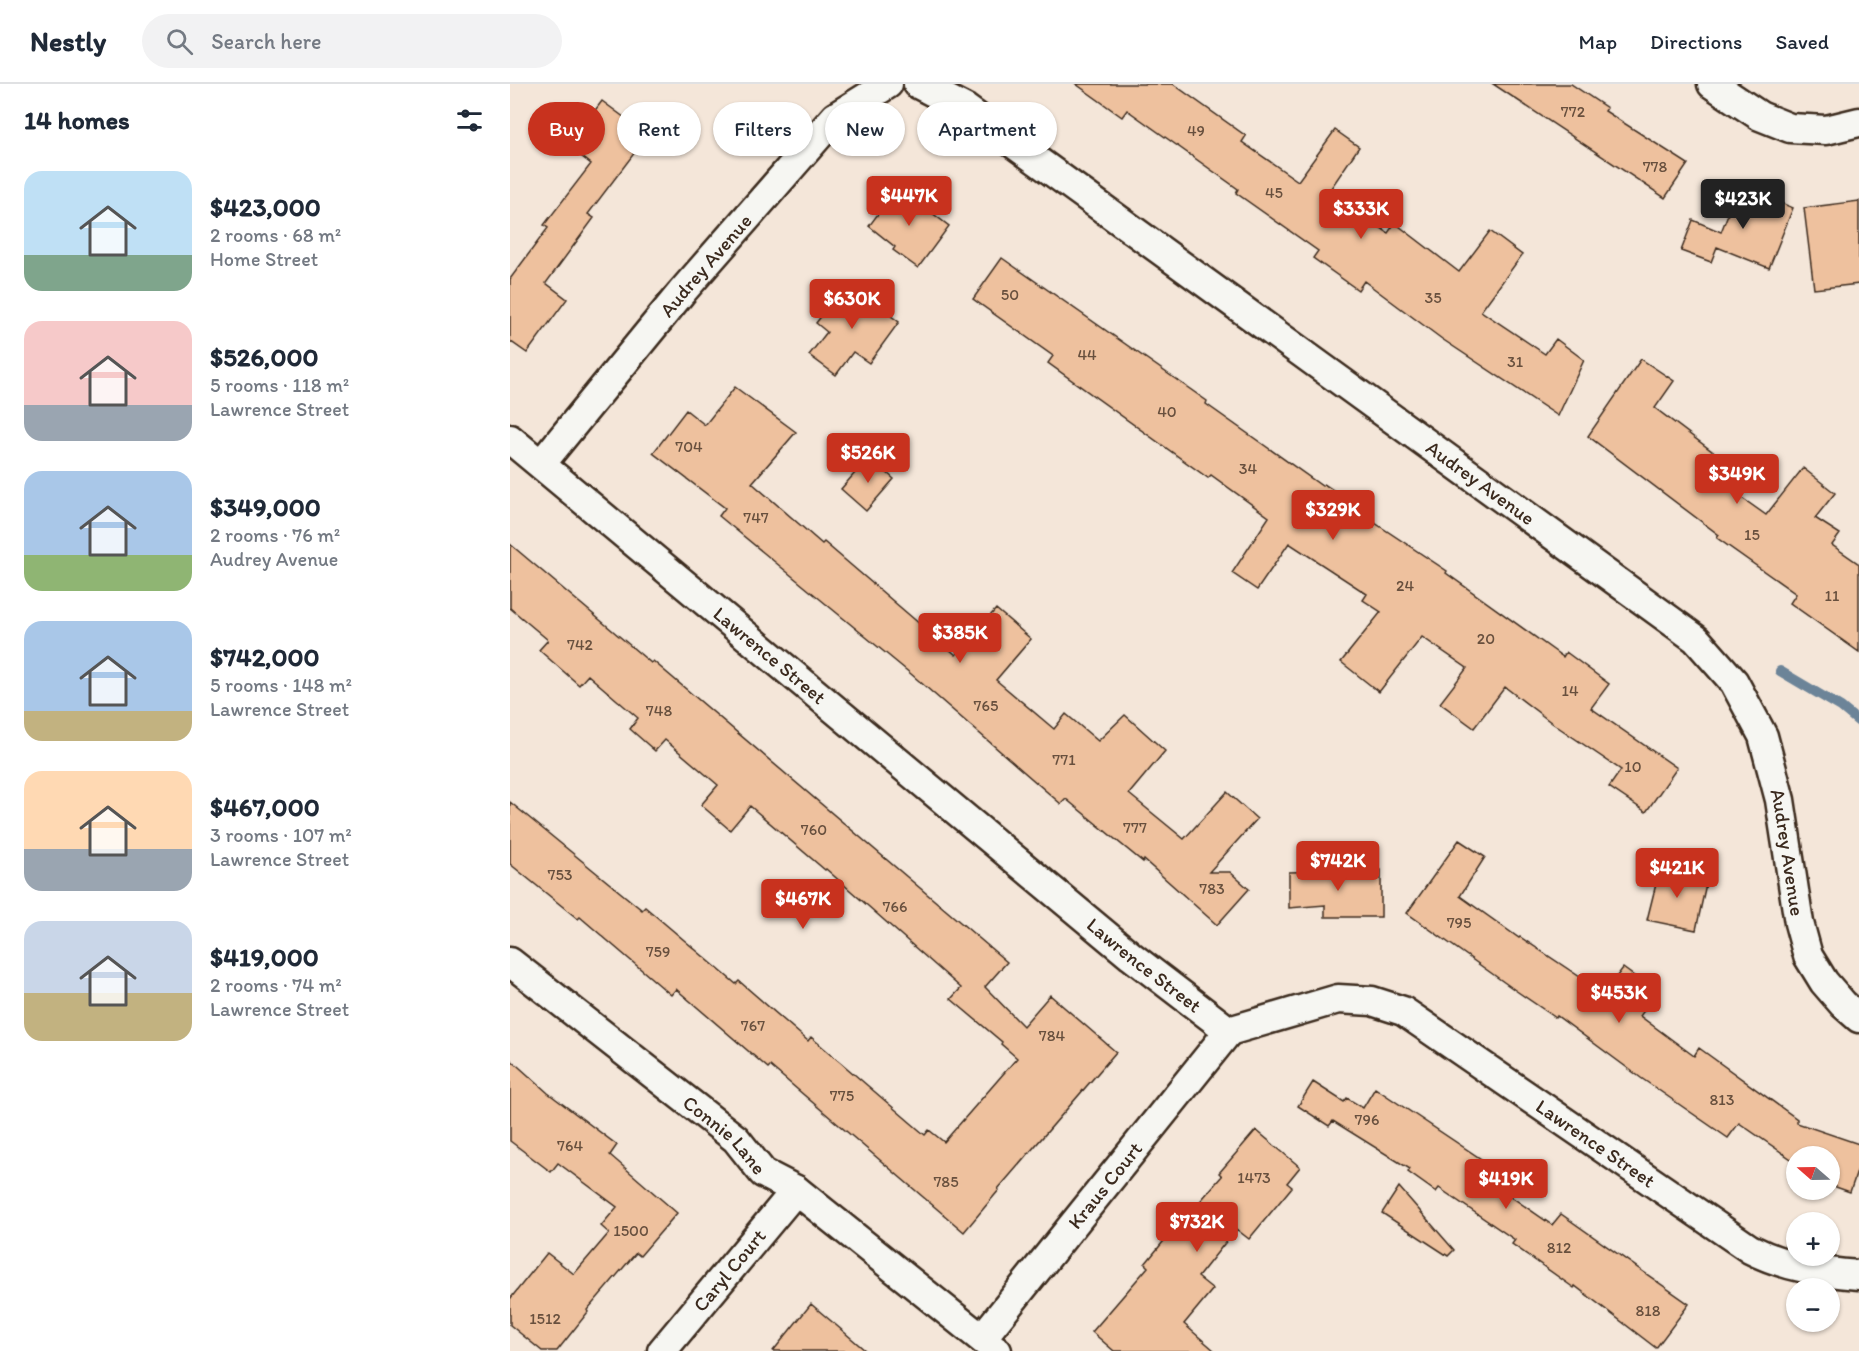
<!DOCTYPE html>
<html lang="en">
<head>
<meta charset="utf-8">
<style>
  :root { --surface:#fff; --page:#f2f2f3; --text:#1f2937; --muted:#747a83; --line:#e0e1e3; --accent:#c8321e }
  body { margin:0; font-family:Itim,sans-serif; background:var(--page); color:var(--text); height:100vh; display:flex; flex-direction:column; font-size:22px; white-space:nowrap }
  * { box-sizing:border-box; margin:0 }
  p { font-size:20px; color:var(--muted) }
  .icon { flex:none; width:33px; height:33px; fill:none; stroke:currentColor; stroke-width:2; stroke-linecap:round; stroke-linejoin:round }
  .map { position:relative; flex:1; overflow:hidden }
  .side { display:flex; flex-direction:column; background:var(--surface); width:510px }
  .side>* { flex:none }
  .banner { position:absolute; left:18px; top:18px; width:570px; height:54px; display:flex; gap:12px }
  .needle { width:39px; rotate:290deg }
  .buttons { position:absolute; left:1276px; top:1062px; display:grid; gap:12px }
  .buttons a { display:grid; place-items:center; width:54px; height:54px; border-radius:50%; background:var(--surface); box-shadow:0 2px 4px #0004; font-size:30px }
  .price { position:absolute; translate:-50% -51px; padding:0 14px; border-radius:6px; background:var(--accent); color:#fff; font-size:20px; line-height:39px; filter:drop-shadow(0 2px 3px #0008) }
  .price::after { content:''; position:absolute; left:50%; top:36px; width:18px; height:14px; margin-left:-9px; background:inherit; clip-path:polygon(0 0,100% 0,50% 100%) }
  .price.selected { background:#222; color:#fff }
  ul { padding:0; list-style:none }
  li { display:flex; align-items:center; gap:18px; height:150px; padding:0 24px }
  li span { display:grid; place-items:center; flex:none; width:168px; height:120px; border-radius:18px; color:#555 }
  li>.icon { margin-inline-start:auto }
  span .icon { width:72px; height:72px; fill:#fffc; stroke-width:1 }
  li b { font-size:26px }
  h2 { display:flex; justify-content:space-between; align-items:center; height:72px; padding:0 24px; font-size:26px }
  .tag { padding:0 21px; border-radius:27px; background:var(--surface); box-shadow:0 2px 4px #0004; font-size:21px; line-height:54px }
  .tag.selected { background:var(--accent); color:#fff }
  header { display:flex; align-items:center; gap:36px; box-sizing:border-box; height:84px; padding:0 30px; background:var(--surface); border-bottom:2px solid var(--line) }
  header strong { font-size:28px }
  nav { display:flex; gap:33px; margin-inline-start:auto; font-size:21px }
  .search { width:420px; height:54px; background:var(--page); display:flex; align-items:center; gap:15px; box-sizing:border-box; padding:0 21px; border-radius:33px; color:var(--muted); font-size:22px }
  main { display:flex; flex:1; min-height:0 }
  .map>svg:first-child { display:block }
</style>
</head>
<body>
<header>
<strong>Nestly</strong>
<div class="search"><svg class="icon" aria-label="search" viewBox="0 0 24 24"><circle cx="10" cy="10" r="6"/><path d="M15 15l6 6"/></svg>Search here</div>
<nav><a>Map</a><a>Directions</a><a>Saved</a></nav>
</header>
<main>
<section class="side">
<h2>14 homes<svg class="icon" aria-label="filters" viewBox="0 0 24 24"><path d="M4 7h16M4 17h16"/><circle cx="9" cy="7" r="2"/><circle cx="15" cy="17" r="2"/></svg></h2>
<ul>
<li><span style="background:linear-gradient(#bfe0f5 70%,#7fa58c 0)"><svg class="icon" aria-label="home" viewBox="0 0 24 24"><path d="M3 11l9-7 9 7M6 9v11h12V9"/></svg></span><div><b>$423,000</b><p>2 rooms · 68 m²</p><p>Home Street</p></div></li>
<li><span style="background:linear-gradient(#f6c9c9 70%,#9aa5b1 0)"><svg class="icon" aria-label="home" viewBox="0 0 24 24"><path d="M3 11l9-7 9 7M6 9v11h12V9"/></svg></span><div><b>$526,000</b><p>5 rooms · 118 m²</p><p>Lawrence Street</p></div></li>
<li><span style="background:linear-gradient(#a9c7e8 70%,#8fb573 0)"><svg class="icon" aria-label="home" viewBox="0 0 24 24"><path d="M3 11l9-7 9 7M6 9v11h12V9"/></svg></span><div><b>$349,000</b><p>2 rooms · 76 m²</p><p>Audrey Avenue</p></div></li>
<li><span style="background:linear-gradient(#a9c7e8 75%,#c2b280 0)"><svg class="icon" aria-label="home" viewBox="0 0 24 24"><path d="M3 11l9-7 9 7M6 9v11h12V9"/></svg></span><div><b>$742,000</b><p>5 rooms · 148 m²</p><p>Lawrence Street</p></div></li>
<li><span style="background:linear-gradient(#ffd9b3 65%,#9aa5b1 0)"><svg class="icon" aria-label="home" viewBox="0 0 24 24"><path d="M3 11l9-7 9 7M6 9v11h12V9"/></svg></span><div><b>$467,000</b><p>3 rooms · 107 m²</p><p>Lawrence Street</p></div></li>
<li><span style="background:linear-gradient(#c9d6e8 60%,#c2b280 0)"><svg class="icon" aria-label="home" viewBox="0 0 24 24"><path d="M3 11l9-7 9 7M6 9v11h12V9"/></svg></span><div><b>$419,000</b><p>2 rooms · 74 m²</p><p>Lawrence Street</p></div></li>
</ul>
</section>
<div class="map">
<svg width="1349" height="1267" viewBox="0 0 1349 1267">
  <rect width="100%" height="100%" fill="#f4e6d9"/>
  <filter id="ink" filterUnits="userSpaceOnUse"><feTurbulence type="fractalNoise" baseFrequency=".0167" numOctaves="2"/><feDisplacementMap in="SourceGraphic" scale="12" xChannelSelector="R" yChannelSelector="G"/><feConvolveMatrix kernelMatrix="1 2 1 2 8 2 1 2 1" color-interpolation-filters="sRGB"/></filter>
  <g filter="url(#ink)">
    <g fill="none" stroke-linecap="round" stroke-linejoin="round">
      <path stroke="#6c8498" stroke-width="10" d="M1270 587 1331 623 1349 638"/>
    </g>
    <path fill="#eec19e" stroke="#3b2a1e" stroke-width="1.5" d="M566 0H663L736 52 732 58 788 97 825 46 849 63 819 107 878 149 885 139 949 188 980 147 1012 171 971 227 1035 270 1046 255 1074 276 1048 332 932 255 854 197 848 206 803 174 808 167 726 109 728 105 617 26 612 33Z
      M983 0H1061L1097 24 1095 27 1178 80 1155 114Z
      M92 17 138 51 78 130 84 134 36 199 57 215 17 269 0 257V195L38 144 34 141 81 80 58 62Z
      M1229 102 1283 124 1259 184 1207 163 1201 178 1171 167 1183 136 1211 148Z
      M388 103 439 142 408 184 383 166 385 163 359 142Z
      M1349 117V200L1304 205 1294 124Z
      M492 174 697 317 696 320 812 402 814 400 858 429 856 433 937 487 936 489 1053 573 1056 568 1099 600 1081 624 1167 684 1136 728 1099 703 1111 686 1042 639 995 603 964 644 930 619 957 584 912 553 869 608 831 578 871 528 853 516 857 510 779 459 747 506 722 489 759 433 701 391 698 394 538 279 543 272 463 215Z
      M337 199 389 238 359 279 343 268 326 291 299 271 317 248 306 239Z
      M1131 275 1164 297 1145 324 1223 383 1211 399 1256 431 1293 384 1325 409 1305 434 1330 450 1322 461 1349 480V568L1280 519 1286 510 1207 454 1209 451 1078 352Z
      M225 303 286 348 242 399 312 460 314 458 446 571 486 525 521 555 486 596 544 645 556 630 588 657 615 631 655 667 619 710 674 755 717 708 747 735 699 788H720L739 805 707 841 634 776 633 778 556 715 551 720 401 590 209 432 215 424 143 369 176 326 195 341Z
      M359 373 384 395 356 427 331 405Z
      M0 460 141 579 143 577 497 878 475 903 513 942 540 911 606 968 488 1105 489 1106 454 1148 260 982 258 984 166 905 161 911 70 833 68 835 0 780V718L132 826 135 823 226 900 229 897 298 957 301 953 415 1051 419 1046 434 1058 507 974 491 960 492 958 441 915 451 904 316 785 315 786 240 722 220 746 191 721 208 701 155 656 145 667 120 645 128 634 78 591 69 601 29 566 38 556 0 524Z
      M949 756 975 773 950 812 1009 854 1010 853 1094 909 1113 884 1147 909 1130 932 1184 972 1189 964 1287 1035V1039L1349 1060V1082L1340 1108 1320 1101V1072H1287V1079L1229 1039 1218 1054 1131 994 1047 932 1046 934 1005 906 897 829Z
      M1150 784 1197 795 1186 846 1137 836Z
      M815 786H871V833H815V821L779 824V788L815 787Z
      M0 975 38 1009 107 1061 100 1071 167 1129 130 1172 126 1169 77 1226 78 1228 47 1267H32L0 1241V1215L37 1169 64 1190 99 1149 91 1142 107 1123 48 1079 41 1088 0 1057Z
      M803 998 834 1018 837 1014 853 1024 865 1004 998 1093 990 1105 1042 1141 1051 1130 1179 1220 1146 1264 1065 1202 1064 1204 1002 1160 1005 1156 929 1104 926 1108 898 1088 900 1085 823 1037 819 1042 788 1022Z
      M746 1046 790 1083 777 1099 782 1103 739 1155 726 1145 688 1193 703 1205 674 1240 705 1267H604L582 1248 638 1183 635 1180 671 1136 673 1137 712 1092 709 1089Z
      M889 1103 944 1166 938 1172 872 1129Z
      M301 1220 327 1242 356 1267H263Z"/>
    <g fill="none" stroke-linecap="round" stroke-linejoin="round">
      <defs>
        <g id="minor">
          <path id="s1" d="M408 0 456 25 1186 555 1224 598 1253 652 1270 716 1289 839 1298 872 1314 898 1333 920 1349 934"/>
          <path d="M1202 0 1250 32 1280 44 1316 46 1349 38"/>
          <path id="s2" d="M0 355 621 872 719 947"/>
          <path id="s3" d="M31 380 171 209 325 33 378 0"/>
          <path id="s4" d="M0 878 226 1055 253 1089 286 1106 487 1267"/>
          <path id="s5" d="M719 947 828 915 862 917 893 927 1240 1165C1275 1183 1310 1188 1349 1191"/>
          <path id="s6" d="M472 1254 719 947"/>
          <path id="s7" d="M152 1267 286 1106"/>
        </g>
      </defs>
      <use href="#minor" stroke="#3b2a1e" stroke-width="33"/>
      <use href="#minor" stroke="#f6f6f2" stroke-width="28"/>
    </g>
  </g>
  <g text-anchor="middle" dominant-baseline="central" stroke-width="5" stroke-linejoin="round" paint-order="stroke">
    <g font-size="16" fill="#68503e">
      <text x="1063" y="27">772</text>
      <text x="686" y="46">49</text>
      <text x="1145" y="82">778</text>
      <text x="764" y="108">45</text>
      <text x="500" y="210">50</text>
      <text x="923" y="213">35</text>
      <text x="577" y="270">44</text>
      <text x="1005" y="277">31</text>
      <text x="657" y="327">40</text>
      <text x="179" y="362">704</text>
      <text x="738" y="384">34</text>
      <text x="246" y="433">747</text>
      <text x="1242" y="450">15</text>
      <text x="895" y="501">24</text>
      <text x="1322" y="511">11</text>
      <text x="976" y="554">20</text>
      <text x="70" y="560">742</text>
      <text x="1060" y="606">14</text>
      <text x="476" y="621">765</text>
      <text x="149" y="626">748</text>
      <text x="554" y="675">771</text>
      <text x="1123" y="682">10</text>
      <text x="625" y="743">777</text>
      <text x="304" y="745">760</text>
      <text x="50" y="790">753</text>
      <text x="702" y="804">783</text>
      <text x="385" y="822">766</text>
      <text x="949" y="838">795</text>
      <text x="148" y="867">759</text>
      <text x="243" y="941">767</text>
      <text x="542" y="951">784</text>
      <text x="332" y="1011">775</text>
      <text x="1212" y="1015">813</text>
      <text x="857" y="1035">796</text>
      <text x="60" y="1061">764</text>
      <text x="744" y="1093">1473</text>
      <text x="436" y="1097">785</text>
      <text x="121" y="1146">1500</text>
      <text x="1049" y="1163">812</text>
      <text x="1138" y="1226">818</text>
      <text x="35" y="1234">1512</text>
    </g>
    <g font-size="20" fill="#3b2a1e" stroke="#f6f6f2">
      <text stroke="none"><textPath href="#s3" startOffset="258">Audrey Avenue</textPath></text>
      <text stroke="none"><textPath href="#s1" startOffset="690">Audrey Avenue</textPath></text>
      <text stroke="none"><textPath href="#s2" startOffset="338">Lawrence Street</textPath></text>
      <text stroke="none"><textPath href="#s1" startOffset="1194">Audrey Avenue</textPath></text>
      <text stroke="none"><textPath href="#s2" startOffset="824">Lawrence Street</textPath></text>
      <text stroke="none"><textPath href="#s4" startOffset="276">Connie Lane</textPath></text>
      <text stroke="none"><textPath href="#s5" startOffset="414">Lawrence Street</textPath></text>
      <text stroke="none"><textPath href="#s6" startOffset="196">Kraus Court</textPath></text>
      <text stroke="none"><textPath href="#s7" startOffset="105">Caryl Court</textPath></text>
    </g>
  </g>
</svg>
<div class="buttons">
<a><svg class="needle" viewBox="-14 -14 28 28"><path d="M0-13l5 13h-10z" fill="#e53935"/><path d="M0 13l5-13h-10z" fill="#747a83"/></svg></a>
<a>+</a>
<a>−</a>
</div>
<b class="price" style="left:399px;top:143px">$447K</b>
<b class="price selected" style="left:1233px;top:146px">$423K</b>
<b class="price" style="left:851px;top:156px">$333K</b>
<b class="price" style="left:342px;top:246px">$630K</b>
<b class="price" style="left:358px;top:400px">$526K</b>
<b class="price" style="left:1227px;top:421px">$349K</b>
<b class="price" style="left:823px;top:457px">$329K</b>
<b class="price" style="left:450px;top:580px">$385K</b>
<b class="price" style="left:828px;top:808px">$742K</b>
<b class="price" style="left:1167px;top:815px">$421K</b>
<b class="price" style="left:293px;top:846px">$467K</b>
<b class="price" style="left:1109px;top:940px">$453K</b>
<b class="price" style="left:996px;top:1126px">$419K</b>
<b class="price" style="left:687px;top:1169px">$732K</b>
<div class="banner">
<a class="tag selected">Buy</a>
<a class="tag">Rent</a>
<a class="tag">Filters</a>
<a class="tag">New</a>
<a class="tag">Apartment</a>
</div>
</div>
</main>
</body>
</html>
